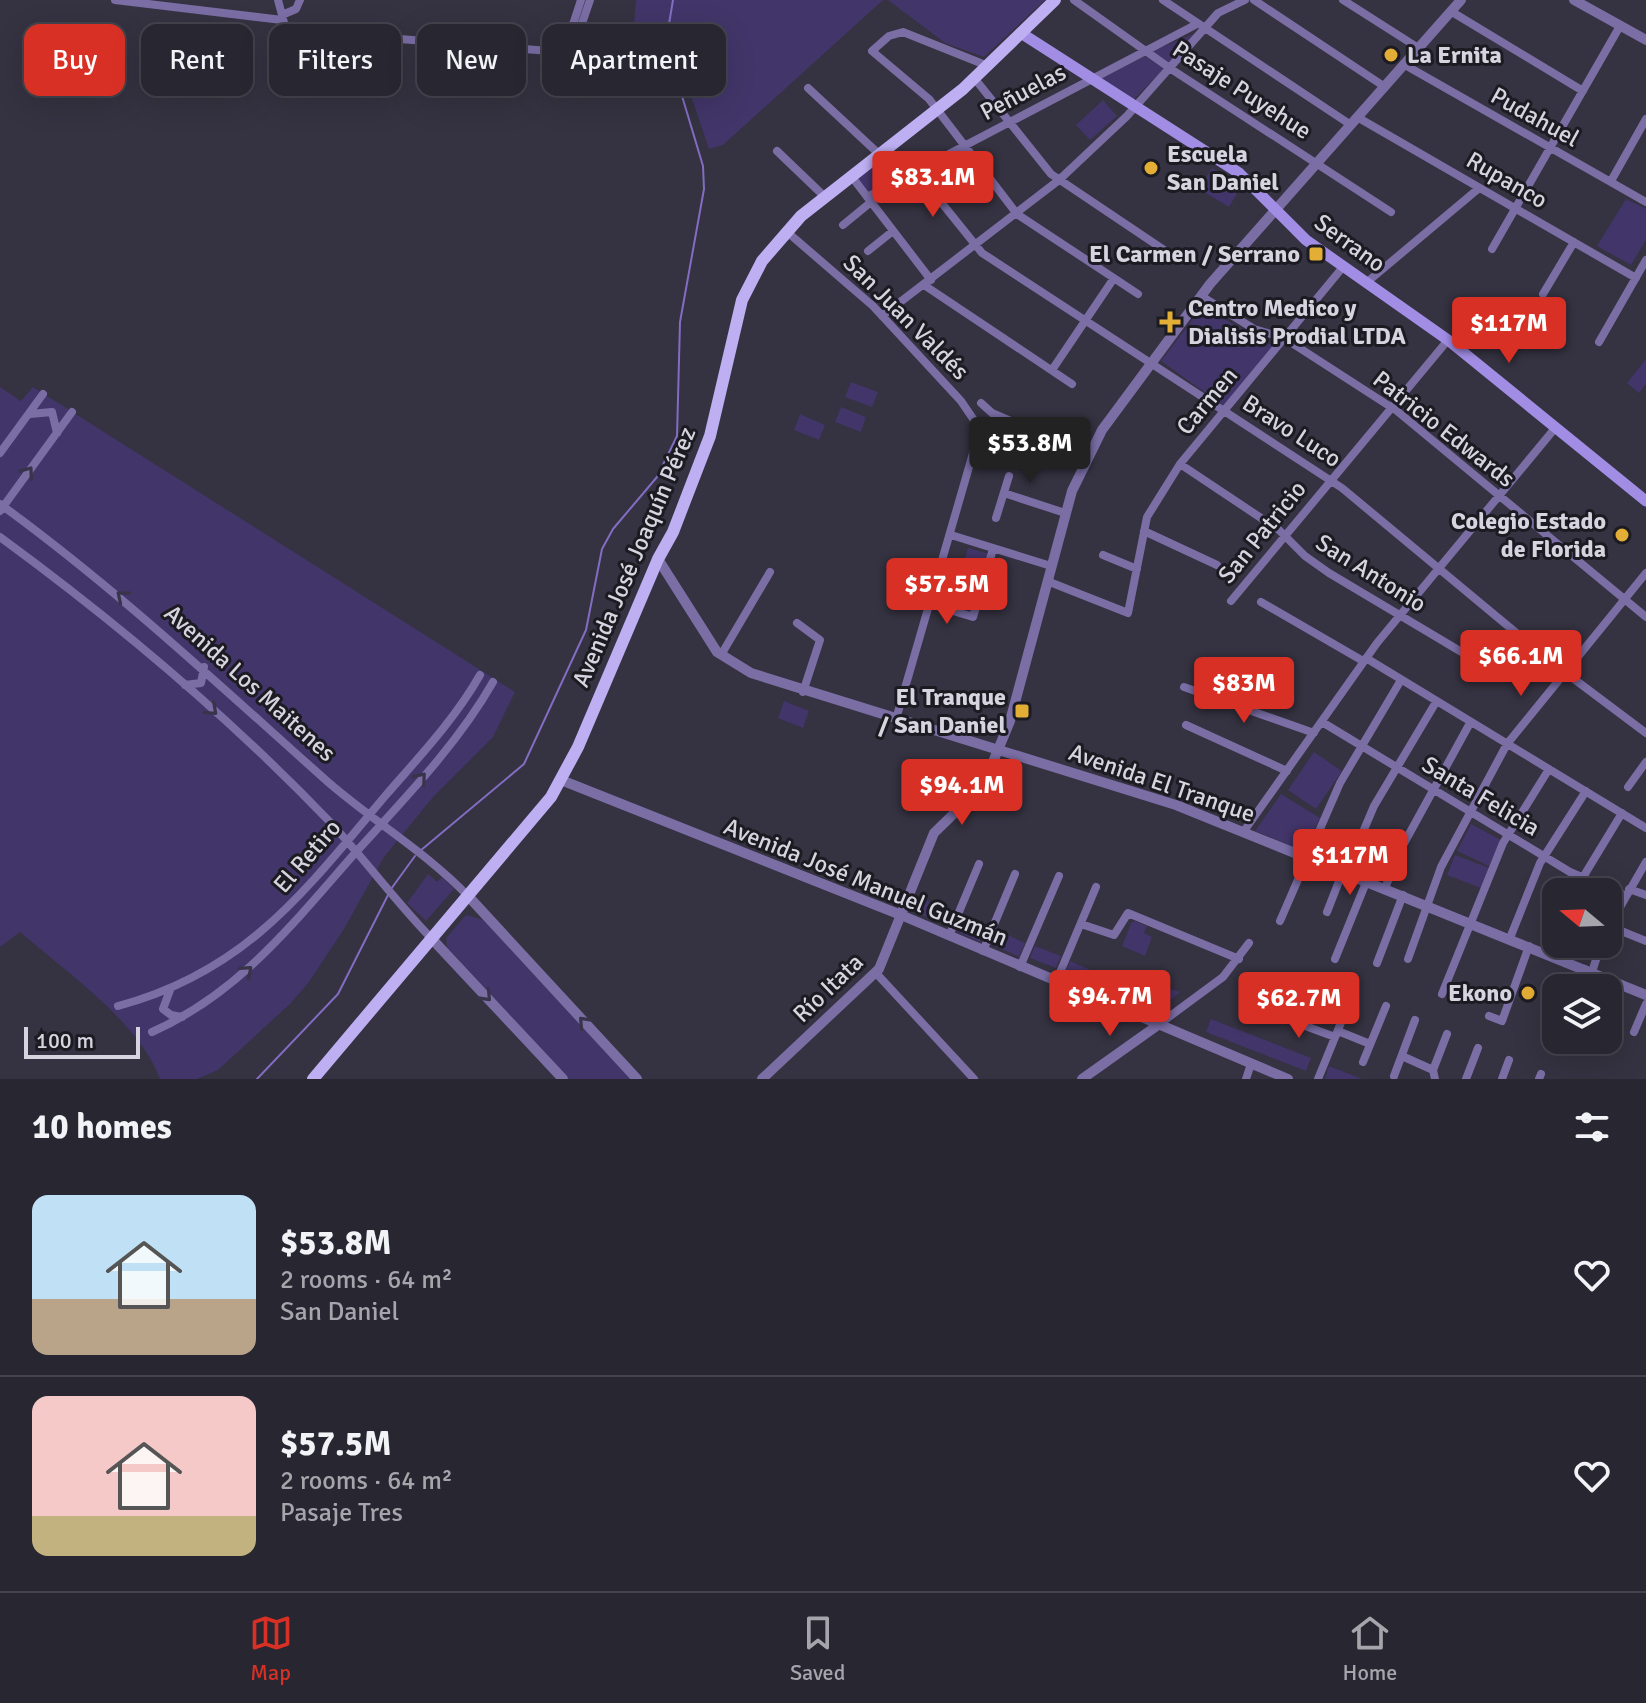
<!DOCTYPE html>
<html lang="en">
<head>
<meta charset="utf-8">
<style>
  :root { --surface:#282631; --page:#302e39; --text:#f1f3f6; --muted:#a5a5ab; --line:#44434d; --accent:#d93025 }
  body { margin:0; font-family:Signika,sans-serif; background:var(--page); color:var(--text); height:100vh; display:flex; flex-direction:column; font-size:30px; white-space:nowrap }
  * { box-sizing:border-box; margin:0 }
  p { font-size:26px; color:var(--muted) }
  .icon { flex:none; width:44px; height:44px; fill:none; stroke:currentColor; stroke-width:2; stroke-linecap:round; stroke-linejoin:round }
  .map { position:relative; height:1079px; overflow:hidden }
  .sheet { display:flex; flex-direction:column; background:var(--surface); flex:1 }
  .sheet>* { flex:none }
  .hud { position:absolute; left:24px; top:24px; width:800px; height:72px; display:flex; gap:16px }
  .needle { width:52px; rotate:289deg }
  .controls { position:absolute; left:1542px; top:878px; display:grid; gap:16px }
  .controls a { display:grid; place-items:center; width:80px; height:80px; border-radius:16px; background:var(--surface); box-shadow:0 8px 32px #0002,0 0 0 2px var(--line); font-size:40px }
  .scale { position:absolute; left:24px; bottom:20px; width:116px; box-sizing:border-box; padding-left:8px; border:4px solid #d6d4de; border-top:0; font-size:22px; line-height:28px; white-space:nowrap; color:#d6d4de; -webkit-text-stroke:6px #1c1b22; paint-order:stroke }
  .price { position:absolute; translate:-50% -68px; padding:0 18px; border-radius:8px; background:var(--accent); color:#fff; font-size:26px; line-height:52px; filter:drop-shadow(0 2px 4px #0008) }
  .price::after { content:''; position:absolute; left:50%; top:48px; width:24px; height:18px; margin-left:-12px; background:inherit; clip-path:polygon(0 0,100% 0,50% 100%) }
  .price.active { background:#222; color:#fff }
  ul { padding:0; list-style:none }
  li { display:flex; align-items:center; gap:24px; height:200px; padding:0 32px }
  li+li { border-top:2px solid var(--line) }
  li span { display:grid; place-items:center; flex:none; width:224px; height:160px; border-radius:16px; color:#555 }
  li>.icon { margin-inline-start:auto }
  span .icon { width:96px; height:96px; fill:#fffc; stroke-width:1 }
  li b { font-size:34px }
  h2 { display:flex; justify-content:space-between; align-items:center; height:96px; padding:0 32px; font-size:34px }
  .tag { padding:0 28px; border-radius:16px; background:var(--surface); box-shadow:0 8px 32px #0002,0 0 0 2px var(--line); font-size:28px; line-height:72px }
  .tag.active { background:var(--accent); color:#fff }
  .dock { display:flex; justify-content:space-around; align-items:center; height:112px; border-top:2px solid var(--line); background:var(--surface); font-size:22px; color:var(--muted) }
  .dock a { display:grid; justify-items:center; gap:4px }
  .dock .active { color:var(--accent) }
  .map>svg:first-child { display:block }
</style>
</head>
<body>
<div class="map">
<svg width="1646" height="1079" viewBox="0 0 1646 1079">
  <rect width="100%" height="100%" fill="#353241"/>
  <path fill="#423569" d="M636 0H883L723 145 709 149 689 90 658 78 653 79 648 67 635 63 631 57Z
    M888 0H1045L984 57 945 43Z
    M1199 32 1169 64 1152 51Z
    M1145 56 1164 69 1134 99 1101 79Z
    M1103 100 1117 116 1090 140 1076 125Z
    M874 166 886 185 869 194 857 180Z
    M1212 168 1242 185 1229 207 1199 189Z
    M1626 199 1646 209V240L1631 265 1597 246Z
    M1202 307 1274 346 1224 406 1161 361Z
    M1646 359V384L1639 393 1627 383Z
    M851 382 878 392 872 407 845 397Z
    M0 387 21 401 33 387 515 692 493 737 434 796 384 857 344 929 309 982 290 1004 218 1070 197 1079H160C139 1022 66 972 20 932L0 947Z
    M841 407 866 417 861 432 835 422Z
    M800 414 825 425 819 440 794 430Z
    M968 548 989 554 972 614 951 607Z
    M784 701 809 711 803 728 778 718Z
    M1314 752 1342 771 1316 809 1288 790Z
    M1281 794 1320 818 1304 851 1255 831Z
    M1471 824 1501 840 1489 866 1457 851Z
    M1455 855 1489 868 1481 888 1447 875Z
    M428 874 437 882 442 877 454 889 426 921 407 903Z
    M921 898 950 910 944 924 915 912Z
    M466 915 484 920 631 1079H569L447 947 446 938Z
    M961 917 986 927 980 942 955 931Z
    M1135 921 1147 926 1144 933 1152 937 1145 956 1122 946 1131 923Z
    M998 930 1025 943 1019 957 991 944Z
    M1035 946 1061 956 1056 968 1030 958Z
    M1070 961 1132 988 1147 982 1180 992 1158 1011 1065 972Z
    M1211 1019 1311 1058 1306 1071 1206 1032Z
    M1329 1066 1362 1079H1325Z"/>
  <g fill="none" stroke-linecap="round" stroke-linejoin="round">
    <path stroke="#826dc2" stroke-width="2" d="M420 851 524 764 586 630 602 549 613 529 657 477 677 436 680 322 704 189 703 166 670 56 668 30 673 0
      M391 889 415 856
      M257 1079 338 994 388 895"/>
    <path stroke="#7a6ea5" stroke-width="8" d="M115 0 282 20
      M278 0 286 30 588 54
      M1074 0 1171 69 1391 212
      M1163 0 1351 125
      M1254 0 1385 87
      M1343 0 1420 49
      M1452 12 1583 91
      M282 15 296 9 300 0
      M564 52 581 0
      M572 53 590 0
      M1405 65 1646 202
      M988 66 903 32 889 36 872 51 929 99 1017 214 1138 294
      M975 79 1051 174 1179 260
      M808 88 880 155
      M1357 117 1636 278
      M777 151 825 197
      M916 171 982 253 1342 488 1550 661 1646 733
      M852 177 931 280
      M1611 181 1646 119
      M867 197 1197 24
      M843 225 871 202
      M786 231 873 306 961 401 980 429 896 719
      M1492 249 1620 26
      M868 251 893 231
      M1366 283 1478 189
      M924 285 1072 384
      M1543 294 1574 242
      M1201 296 1254 329 1284 338 1397 411 1646 617
      M882 316 1059 180 1127 116 1218 13 1245 0
      M1599 342 1646 260
      M1052 370 1114 278
      M981 403 992 413 1088 454
      M30 414 52 412 57 433
      M0 453 43 394
      M1180 464 1279 530 1305 556 1329 573 1485 666 1508 675 1558 677
      M1004 493 1065 513
      M0 504C117 589 220 686 328 782 374 822 426 852 469 897
      M0 511 72 412
      M996 518 1009 476
      M1144 531 1217 565
      M951 535 1051 566
      M0 537C116 622 228 716 328 820 364 858 395 901 432 939
      M1103 555 1137 569
      M1047 581 1128 613 1147 517 1180 464 1343 267
      M1231 601 1448 340
      M1261 602 1363 661
      M930 604 973 617 993 549
      M797 623 820 640 803 692
      M721 655 770 572
      M1366 658 1646 828
      M185 685 201 683 204 667
      M1184 687 1314 733
      M1322 722 1570 872 1624 895
      M1186 725 1287 771
      M1628 787 1646 762
      M1244 831 1377 643 1556 427
      M1346 872 1374 806 1436 702
      M1385 888 1402 847 1470 723
      M1629 889 1646 895
      M1574 892 1622 813
      M1327 912 1343 871
      M1280 921 1340 783 1401 680
      M1081 924 1114 935 1128 913 1239 959
      M1609 926 1646 941
      M1608 928 1646 862
      M949 936 979 864
      M1510 938 1540 863 1586 791
      M983 951 1015 874
      M1549 954 1556 937
      M1335 959 1367 880
      M1408 959 1441 867 1507 744 1646 573
      M1377 963 1403 895
      M1020 967 1059 876
      M1592 972 1601 944
      M876 973 974 1079
      M1288 978 1273 1014 1335 1037
      M1056 982 1096 887
      M1578 988 1585 969
      M170 990 163 1009 171 1015 182 1017
      M1442 994 1503 843 1549 769
      M1608 1005 1616 982
      M118 1006C246 972 305 891 386 795 419 757 455 719 480 675
      M1489 1016 1502 1021 1529 946
      M1158 1025 1223 977 1249 943
      M1304 1025 1320 985
      M1338 1031 1370 1044
      M152 1032C240 993 294 922 356 852 405 798 457 745 493 682
      M1634 1032 1646 1004
      M1402 1056 1433 1070
      M1363 1062 1386 1006
      M1394 1076 1415 1020
      M1246 1079 1251 1064
      M1318 1079 1351 998
      M1435 1079 1433 1070 1447 1034
      M1466 1079 1478 1048
      M1502 1079 1509 1060
      M1539 1079 1541 1074"/>
    <path stroke="#7a6ea5" stroke-width="10" d="M1574 0 1646 40
      M658 559 717 652 751 673 1176 805 1646 995
      M561 780 901 915 1288 1079
      M469 897 637 1079
      M432 939 563 1079
      M762 1079 879 969 934 833 973 795 988 774 1010 721 1072 491 1102 430 1210 284 1461 0
      M1082 1079 1158 1025"/>
    <path stroke="#a28de5" stroke-width="11" d="M1021 33 1239 173 1306 240 1448 340 1646 501"/>
    <path stroke="#bdaff2" stroke-width="12" d="M313 1079 551 797 578 747 658 559 673 532 710 436 742 300 762 261 801 216 963 89 1055 0"/>
  </g>
  <defs><path id="oneway-chevron" d="M-2-3.5L2.5 0L-2 3.5" fill="none" stroke-width="1.6" stroke-linecap="round" stroke-linejoin="round" transform="scale(2)"/></defs>
  <g stroke="#383449">
    <use href="#oneway-chevron" transform="translate(28 472) rotate(-54)"/>
    <use href="#oneway-chevron" transform="translate(122 596) rotate(-140)"/>
    <use href="#oneway-chevron" transform="translate(212 710) rotate(42)"/>
    <use href="#oneway-chevron" transform="translate(421 778) rotate(-50)"/>
    <use href="#oneway-chevron" transform="translate(247 971) rotate(-41)"/>
    <use href="#oneway-chevron" transform="translate(486 996) rotate(47)"/>
    <use href="#oneway-chevron" transform="translate(584 1022) rotate(-133)"/>
  </g>
  <g fill="#e3ae35" stroke="#1c1b22" stroke-width="3">
    <circle cx="1391" cy="55" r="8"/>
    <circle cx="1151" cy="168" r="8"/>
    <rect x="1308" y="246" width="16" height="16" rx="4"/>
    <path d="M1166 310h8v8h8v8h-8v8h-8v-8h-8v-8h8z"/>
    <circle cx="1622" cy="535" r="8"/>
    <rect x="1014" y="703" width="16" height="16" rx="4"/>
    <circle cx="1528" cy="993" r="8"/>
  </g>
  <g text-anchor="middle" dominant-baseline="central" stroke-width="6" stroke-linejoin="round" paint-order="stroke">
    <g font-size="24" font-weight="bold" fill="#d6d4de" stroke="#1c1b22" text-anchor="end">
      <text x="1407" y="55" text-anchor="start">La Ernita</text>
      <text x="1167" y="154" text-anchor="start">Escuela<tspan x="1167" dy="28">San Daniel</tspan></text>
      <text x="1300" y="254">El Carmen / Serrano</text>
      <text x="1188" y="308" text-anchor="start">Centro Medico y<tspan x="1188" dy="28">Dialisis Prodial LTDA</tspan></text>
      <text x="1606" y="521">Colegio Estado<tspan x="1606" dy="28">de Florida</tspan></text>
      <text x="1006" y="697">El Tranque<tspan x="1006" dy="28">/ San Daniel</tspan></text>
      <text x="1512" y="993">Ekono</text>
    </g>
    <g font-size="24" fill="#d6d4de" stroke="#1c1b22">
      <text transform="translate(1242 90) rotate(33)">Pasaje Puyehue</text>
      <text transform="translate(1023 92) rotate(-28)">Peñuelas</text>
      <text transform="translate(1535 117) rotate(29)">Pudahuel</text>
      <text transform="translate(1507 180) rotate(30)">Rupanco</text>
      <text transform="translate(1350 243) rotate(36)">Serrano</text>
      <text transform="translate(906 317) rotate(45)">San Juan Valdés</text>
      <text transform="translate(1207 401) rotate(-50)">Carmen</text>
      <text transform="translate(1444 429) rotate(38)">Patricio Edwards</text>
      <text transform="translate(1292 431) rotate(33)">Bravo Luco</text>
      <text transform="translate(1262 532) rotate(-51)">San Patricio</text>
      <text transform="translate(634 557) rotate(-67)">Avenida José Joaquín Pérez</text>
      <text transform="translate(1371 573) rotate(32)">San Antonio</text>
      <text transform="translate(250 683) rotate(42)">Avenida Los Maitenes</text>
      <text transform="translate(1162 783) rotate(19)">Avenida El Tranque</text>
      <text transform="translate(1481 796) rotate(31)">Santa Felicia</text>
      <text transform="translate(307 856) rotate(-49)">El Retiro</text>
      <text transform="translate(866 882) rotate(22)">Avenida José Manuel Guzmán</text>
      <text transform="translate(828 988) rotate(-44)">Río Itata</text>
    </g>
  </g>
</svg>
<div class="controls">
<a><svg class="needle" viewBox="-14 -14 28 28"><path d="M0-13l5 13h-10z" fill="#e53935"/><path d="M0 13l5-13h-10z" fill="#a5a5ab"/></svg></a>
<a><svg class="icon" aria-label="layers" viewBox="0 0 24 24"><path d="M12 4l9 5-9 5-9-5zM3 14l9 5 9-5"/></svg></a>
</div>
<div class="scale">100 m</div>
<b class="price" style="left:933px;top:219px">$83.1M</b>
<b class="price" style="left:1509px;top:365px">$117M</b>
<b class="price active" style="left:1030px;top:485px">$53.8M</b>
<b class="price" style="left:947px;top:626px">$57.5M</b>
<b class="price" style="left:1521px;top:698px">$66.1M</b>
<b class="price" style="left:1244px;top:725px">$83M</b>
<b class="price" style="left:962px;top:827px">$94.1M</b>
<b class="price" style="left:1350px;top:897px">$117M</b>
<b class="price" style="left:1110px;top:1038px">$94.7M</b>
<b class="price" style="left:1299px;top:1040px">$62.7M</b>
<div class="hud">
<a class="tag active">Buy</a>
<a class="tag">Rent</a>
<a class="tag">Filters</a>
<a class="tag">New</a>
<a class="tag">Apartment</a>
</div>
</div>
<section class="sheet">
<h2>10 homes<svg class="icon" aria-label="filters" viewBox="0 0 24 24"><path d="M4 7h16M4 17h16"/><circle cx="9" cy="7" r="2"/><circle cx="15" cy="17" r="2"/></svg></h2>
<ul>
<li><span style="background:linear-gradient(#bfe0f5 65%,#b9a48a 0)"><svg class="icon" aria-label="home" viewBox="0 0 24 24"><path d="M3 11l9-7 9 7M6 9v11h12V9"/></svg></span><div><b>$53.8M</b><p>2 rooms · 64 m²</p><p>San Daniel</p></div><svg class="icon" aria-label="heart" viewBox="0 0 24 24"><path d="M12 20l-8-8c-3-5 5-10 8-4 3-6 11-1 8 4z"/></svg></li>
<li><span style="background:linear-gradient(#f6c9c9 75%,#c2b280 0)"><svg class="icon" aria-label="home" viewBox="0 0 24 24"><path d="M3 11l9-7 9 7M6 9v11h12V9"/></svg></span><div><b>$57.5M</b><p>2 rooms · 64 m²</p><p>Pasaje Tres</p></div><svg class="icon" aria-label="heart" viewBox="0 0 24 24"><path d="M12 20l-8-8c-3-5 5-10 8-4 3-6 11-1 8 4z"/></svg></li>
</ul>
</section>
<nav class="dock">
<a class="active"><svg class="icon" aria-label="map" viewBox="0 0 24 24"><path d="M3 6l6-2 6 2 6-2v14l-6 2-6-2-6 2zM9 4v14M15 6v14"/></svg>Map</a>
<a><svg class="icon" aria-label="saved" viewBox="0 0 24 24"><path d="M7 4h10v16l-5-4-5 4z"/></svg>Saved</a>
<a><svg class="icon" aria-label="home" viewBox="0 0 24 24"><path d="M3 11l9-7 9 7M6 9v11h12V9"/></svg>Home</a>
</nav>
</body>
</html>
